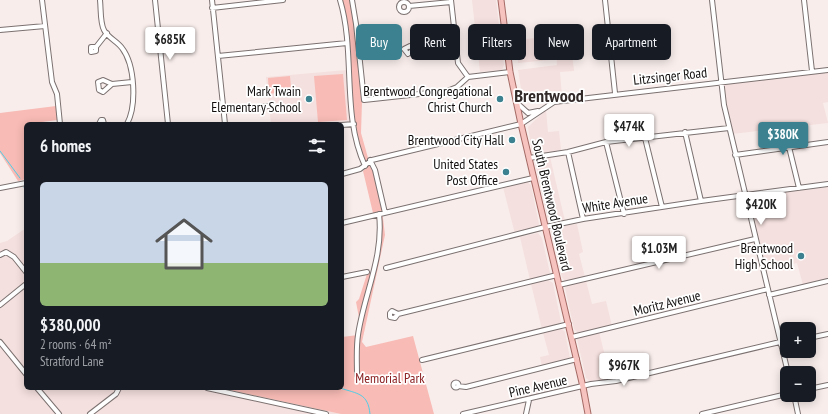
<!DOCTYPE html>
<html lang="en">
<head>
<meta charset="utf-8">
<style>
  :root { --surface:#171b24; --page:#20242c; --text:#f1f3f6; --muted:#9ea1a6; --line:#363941; --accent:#3c818f }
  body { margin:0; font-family:"PT Sans Narrow",sans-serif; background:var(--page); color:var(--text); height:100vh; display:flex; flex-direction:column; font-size:15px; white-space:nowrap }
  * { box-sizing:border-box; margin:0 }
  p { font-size:13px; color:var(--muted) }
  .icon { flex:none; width:22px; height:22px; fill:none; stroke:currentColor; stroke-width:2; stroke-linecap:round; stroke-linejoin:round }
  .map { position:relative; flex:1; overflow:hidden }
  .panel { position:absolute; left:24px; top:122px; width:320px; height:268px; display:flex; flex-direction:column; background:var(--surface); border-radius:6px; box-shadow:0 2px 10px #0003 }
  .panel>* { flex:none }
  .top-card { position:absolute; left:356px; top:24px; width:380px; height:36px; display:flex; gap:8px }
  .buttons { position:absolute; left:780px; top:322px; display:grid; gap:8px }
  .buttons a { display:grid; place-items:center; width:36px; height:36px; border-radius:6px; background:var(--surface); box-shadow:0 2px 10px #0003; font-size:20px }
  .price { position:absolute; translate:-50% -34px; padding:0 9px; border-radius:4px; background:#fff; color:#222; font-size:13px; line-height:26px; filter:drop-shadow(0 1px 2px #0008) }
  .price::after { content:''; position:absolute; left:50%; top:24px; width:12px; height:9px; margin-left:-6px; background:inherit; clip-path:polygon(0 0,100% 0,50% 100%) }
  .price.active { background:var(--accent); color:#fff }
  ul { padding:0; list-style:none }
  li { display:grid; align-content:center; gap:8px; height:212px; padding:0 16px }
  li+li { border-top:1px solid var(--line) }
  li span { display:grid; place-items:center; height:124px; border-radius:6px; color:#555 }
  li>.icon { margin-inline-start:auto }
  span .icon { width:72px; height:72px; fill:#fffc; stroke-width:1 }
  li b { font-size:17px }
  h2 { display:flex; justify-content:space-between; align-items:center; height:48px; padding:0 16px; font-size:17px }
  .tag { padding:0 14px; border-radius:6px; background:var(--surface); box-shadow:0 2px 10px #0003; font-size:14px; line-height:36px }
  .tag.active { background:var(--accent); color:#fff }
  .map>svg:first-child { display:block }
</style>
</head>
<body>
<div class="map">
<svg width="828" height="414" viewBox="0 0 828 414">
  <rect width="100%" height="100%" fill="#f8edeb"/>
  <path fill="#f4e0de" d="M472 0H496L504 65 502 70 480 72Z
    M570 35 574 71 560 72 562 96 523 101 518 70 557 65 555 36Z
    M547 37 550 60 518 63 515 40Z
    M347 70 351 123 271 124 266 77Z
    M828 72V102L823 103 828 123 732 134 723 85Z
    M546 110 548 132 559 131 561 150 535 155 532 152 528 127Z
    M550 157 565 221 553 222 548 220 535 162 538 159Z
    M526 181 531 185 539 224 536 228 515 234 503 187Z
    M828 187V279L803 285 797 263 765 271 749 197Z
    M577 224 583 252 579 254 585 277 565 281 562 277 551 229 555 227Z
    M26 228V388H220L341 414H0V243L7 241Z
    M538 233 542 238 550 273 547 276 530 280 520 237Z
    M548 280 553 283 561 322 559 324 542 329 531 284Z
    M586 281 592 304 606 301 612 326 578 333 574 329 565 288 568 285Z
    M561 328 565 332 570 358 542 367 540 357 549 355 543 333Z
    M599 332 605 356 613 355 619 379 590 381 586 378 577 339Z"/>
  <path fill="#f8bbb5" d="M341 0H350L354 16 362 102 361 133 370 165 373 167 381 201 385 235 362 342 366 347 413 336 434 414H341L220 388H342V337L358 335 357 349 359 348 361 328 356 302 359 299 367 274 374 271 379 239 378 222 373 213 363 171 367 167C346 114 354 55 341 0Z
    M343 74 347 120 318 122 314 76Z
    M290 76 291 88 294 89V96H291L290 91 269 94 268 78Z
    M56 106 58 120 26 124V179L18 181 0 153V113Z"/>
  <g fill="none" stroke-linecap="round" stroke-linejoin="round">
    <path stroke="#52cee6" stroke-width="1" d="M0 151 20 178
      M24 187 26 192
      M340 388C358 394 368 393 370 414"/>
    <defs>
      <path id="minor" d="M42 0 52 82 57 94 60 124
        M100 0C101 9 100 23 104 30 107 37 117 41 122 48 135 65 137 105 127 124
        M155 0 168 124
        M212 0 225 124
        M340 0C356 53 341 114 365 166
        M352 0 356 24 364 100 447 91 457 87 468 77 510 72
        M451 0 458 63 468 77
        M605 0 615 93
        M712 0 724 105 788 373
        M804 0 812 71
        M399 7a5 5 0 1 1 10 0a5 5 0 1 1-10 0Z
        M409 6 451 2
        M212 8 283 0
        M0 30 45 26
        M96 47V51L91 52V47H96L107 33
        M413 50 408 54 404 49 410 46 413 50 456 45
        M218 56 347 43
        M112 84 103 80 98 82 99 90 103 92 112 84 132 82
        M517 103 528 113 538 111
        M224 111 269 106
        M99 124 101 120H103L104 124
        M342 125 354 124
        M685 132 701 201
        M645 138 662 207
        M606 142 624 214
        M789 147 799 188
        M568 152 583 219
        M735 155 828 142
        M529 158 568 152 606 142 729 128
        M370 160 375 170 385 213
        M342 174 360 169 372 160 521 124 554 102 828 70
        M0 188 26 183
        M342 223 533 178
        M0 255 6 252 14 257 26 272
        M386 268 545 227 583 219 701 201 828 184
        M342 277 367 272
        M559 285 755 239
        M769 295 828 281
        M0 305 26 284
        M398 314 392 311 390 313V317L395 318 398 314 557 275
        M572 337 768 289
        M809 338 828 334
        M0 342 26 374
        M781 345 787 344
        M422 360 569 324
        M357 375C357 362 356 348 358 335 364 294 384 257 379 214
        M453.5 385a2.5 2.5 0 1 1 5 0a2.5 2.5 0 1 1-5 0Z
        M458 386 466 387 577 359
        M37 388 59 414
        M207 388 326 414
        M809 389 828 385
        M794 395 798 414
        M90 414 116 394 119 388
        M463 414 591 384 616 381 780 342
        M526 414 529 400
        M702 414 787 394"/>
      <path id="major" d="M501 0 510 72 521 124 583 387 588 414"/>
    </defs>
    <use href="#minor" stroke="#7b7170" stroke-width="6"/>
    <use href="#major" stroke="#a46a65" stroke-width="7"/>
    <use href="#minor" stroke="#fff" stroke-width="4"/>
    <use href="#major" stroke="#f7c3bf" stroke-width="5"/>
  </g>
  <g fill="#3c818f" stroke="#fff" stroke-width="1.5">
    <circle cx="309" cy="99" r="4"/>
    <circle cx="500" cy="99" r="4"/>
    <circle cx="512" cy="140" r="4"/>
    <circle cx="506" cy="172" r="4"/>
    <circle cx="801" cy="256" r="4"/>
  </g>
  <g text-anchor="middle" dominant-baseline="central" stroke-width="3.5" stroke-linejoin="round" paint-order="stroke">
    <g font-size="14" fill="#130f0f" stroke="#fff">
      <text transform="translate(670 76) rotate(-6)">Litzsinger Road</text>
      <text transform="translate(615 203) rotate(-9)">White Avenue</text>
      <text transform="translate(552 205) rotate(77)">South Brentwood Boulevard</text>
      <text transform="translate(667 303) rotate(-14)">Moritz Avenue</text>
      <text transform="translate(538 386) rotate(-13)">Pine Avenue</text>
    </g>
    <g font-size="14" fill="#130f0f" stroke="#fff" text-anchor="end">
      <text x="301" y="91">Mark Twain<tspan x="301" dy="16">Elementary School</tspan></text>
      <text x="492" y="91">Brentwood Congregational<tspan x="492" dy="16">Christ Church</tspan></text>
      <text x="504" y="140">Brentwood City Hall</text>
      <text x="498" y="164">United States<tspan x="498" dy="16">Post Office</tspan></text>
      <text x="793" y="248">Brentwood<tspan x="793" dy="16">High School</tspan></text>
    </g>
    <g font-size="14" fill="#8b2022" stroke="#fff">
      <text x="390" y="378">Memorial Park</text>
    </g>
    <g font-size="18" font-weight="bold" fill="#322929" stroke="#fff">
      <text x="549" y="95">Brentwood</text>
    </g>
  </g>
</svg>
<div class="buttons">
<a>+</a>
<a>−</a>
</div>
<b class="price" style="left:170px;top:61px">$685K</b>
<b class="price" style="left:629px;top:148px">$474K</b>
<b class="price active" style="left:783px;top:156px">$380K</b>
<b class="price" style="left:761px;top:226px">$420K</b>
<b class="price" style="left:659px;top:270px">$1.03M</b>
<b class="price" style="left:624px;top:387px">$967K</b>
<div class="top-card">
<a class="tag active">Buy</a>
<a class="tag">Rent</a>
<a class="tag">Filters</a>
<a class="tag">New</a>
<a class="tag">Apartment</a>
</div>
<section class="panel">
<h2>6 homes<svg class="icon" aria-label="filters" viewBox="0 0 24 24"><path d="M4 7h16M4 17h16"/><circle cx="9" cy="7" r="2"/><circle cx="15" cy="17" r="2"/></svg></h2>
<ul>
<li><span style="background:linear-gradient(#c9d6e8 65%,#8fb573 0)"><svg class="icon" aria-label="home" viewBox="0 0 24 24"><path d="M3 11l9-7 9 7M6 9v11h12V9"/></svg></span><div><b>$380,000</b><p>2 rooms · 64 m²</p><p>Stratford Lane</p></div></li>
</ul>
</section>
</div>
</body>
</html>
